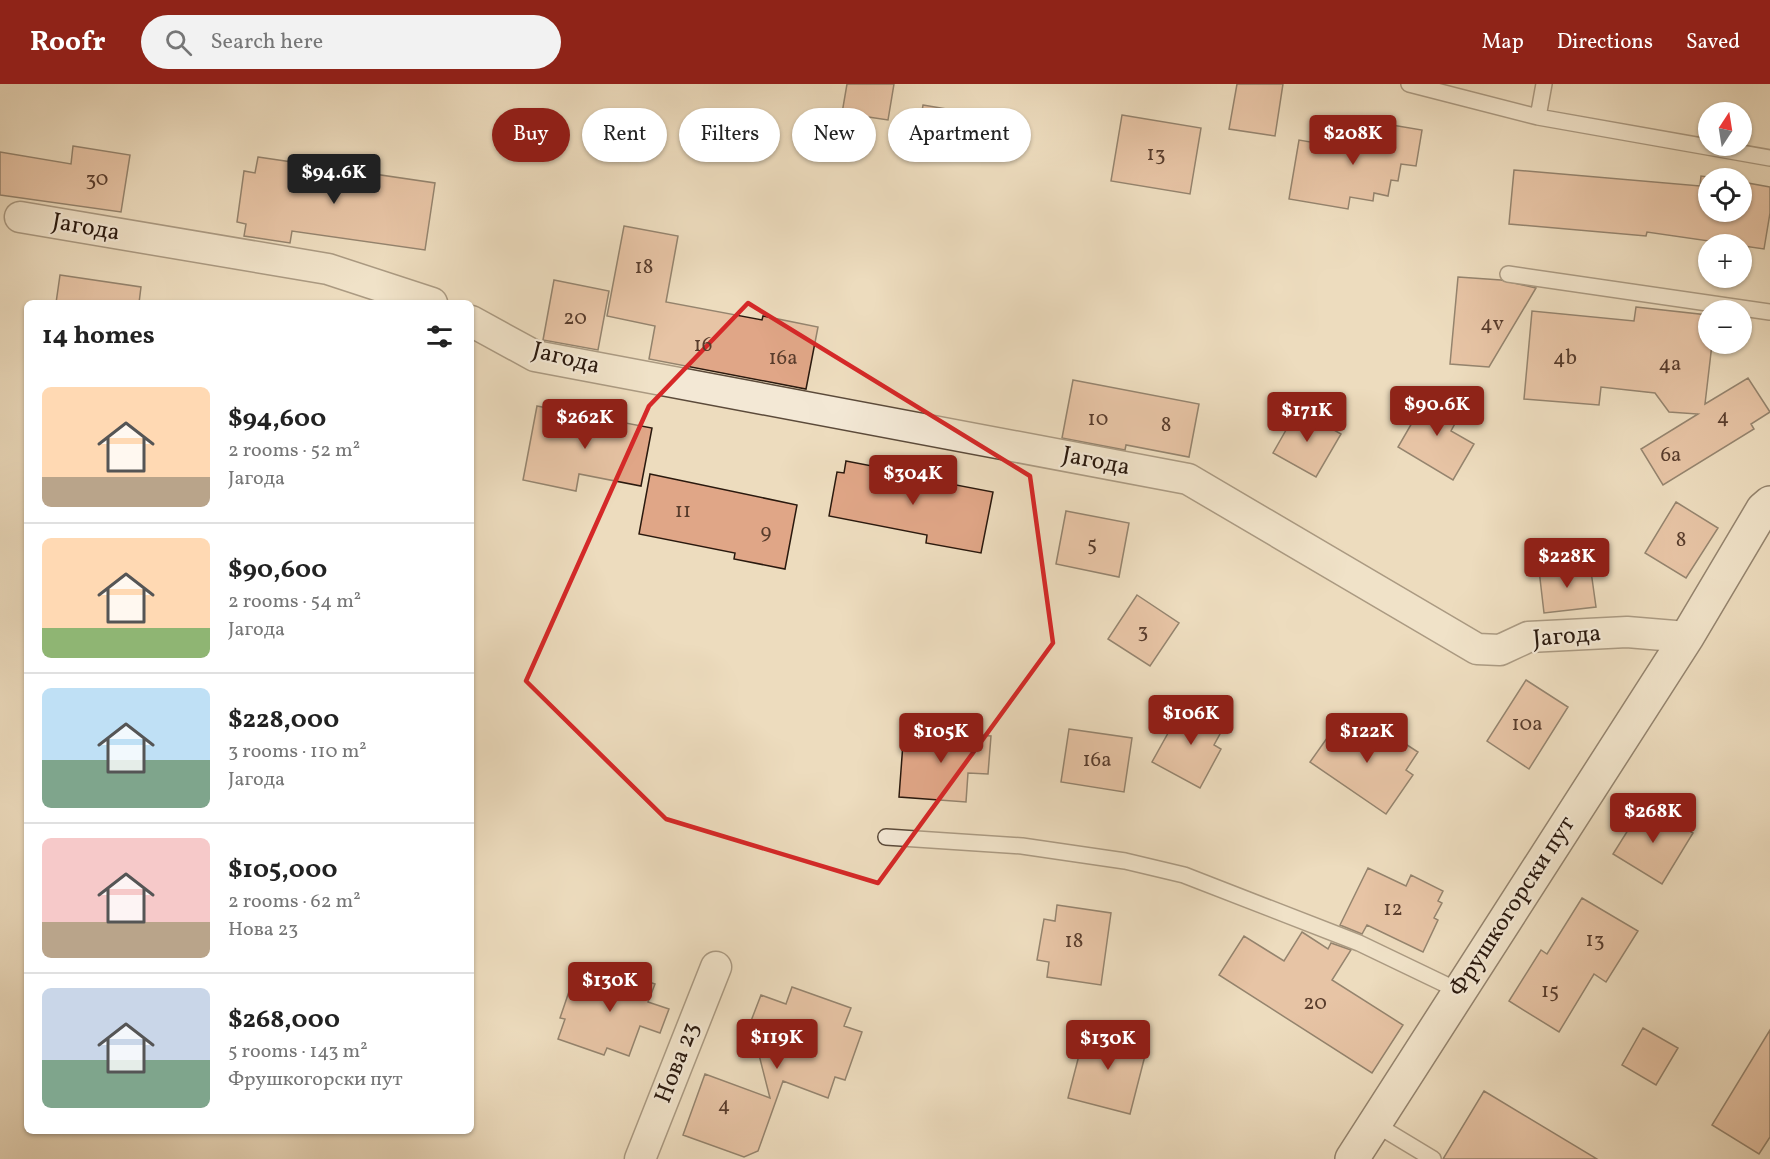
<!DOCTYPE html>
<html lang="en">
<head>
<meta charset="utf-8">
<style>
  :root { --surface:#fff; --page:#f2f2f2; --text:#222; --muted:#767676; --line:#e0e0e0; --accent:#8f2418 }
  body { margin:0; font-family:Vollkorn,serif; background:var(--page); color:var(--text); height:100vh; display:flex; flex-direction:column; font-size:22px; white-space:nowrap }
  * { box-sizing:border-box; margin:0 }
  p { font-size:20px; color:var(--muted) }
  .icon { flex:none; width:33px; height:33px; fill:none; stroke:currentColor; stroke-width:2; stroke-linecap:round; stroke-linejoin:round }
  .map { position:relative; flex:1; overflow:hidden }
  .details { position:absolute; left:24px; top:216px; width:450px; height:834px; display:flex; flex-direction:column; background:var(--surface); border-radius:9px; box-shadow:0 2px 4px #0004 }
  .details>* { flex:none }
  .banner { position:absolute; left:492px; top:24px; width:570px; height:54px; display:flex; gap:12px }
  .needle { width:39px; rotate:12deg }
  .controls { position:absolute; left:1698px; top:18px; display:grid; gap:12px }
  .controls a { display:grid; place-items:center; width:54px; height:54px; border-radius:50%; background:var(--surface); box-shadow:0 2px 4px #0004; font-size:30px }
  .price { position:absolute; translate:-50% -51px; padding:0 14px; border-radius:6px; background:var(--accent); color:#fff; font-size:20px; line-height:39px; filter:drop-shadow(0 2px 3px #0008) }
  .price::after { content:''; position:absolute; left:50%; top:36px; width:18px; height:14px; margin-left:-9px; background:inherit; clip-path:polygon(0 0,100% 0,50% 100%) }
  .price.current { background:#222; color:#fff }
  ul { padding:0; list-style:none }
  li { display:flex; align-items:center; gap:18px; height:150px; padding:0 18px }
  li+li { border-top:2px solid var(--line) }
  li span { display:grid; place-items:center; flex:none; width:168px; height:120px; border-radius:9px; color:#555 }
  li>.icon { margin-inline-start:auto }
  span .icon { width:72px; height:72px; fill:#fffc; stroke-width:1 }
  li b { font-size:26px }
  h2 { display:flex; justify-content:space-between; align-items:center; height:72px; padding:0 18px; font-size:26px }
  .tag { padding:0 21px; border-radius:27px; background:var(--surface); box-shadow:0 2px 4px #0004; font-size:21px; line-height:54px }
  .tag.current { background:var(--accent); color:#fff }
  header { display:flex; align-items:center; gap:36px; box-sizing:border-box; height:84px; padding:0 30px; background:var(--accent); color:#fff }
  header strong { font-size:28px }
  nav { display:flex; gap:33px; margin-inline-start:auto; font-size:21px }
  .search { width:420px; height:54px; background:var(--page); display:flex; align-items:center; gap:15px; box-sizing:border-box; padding:0 21px; border-radius:33px; color:var(--muted); font-size:22px }
  .map>svg:first-child { display:block }
</style>
</head>
<body>
<header>
<strong>Roofr</strong>
<div class="search"><svg class="icon" aria-label="search" viewBox="0 0 24 24"><circle cx="10" cy="10" r="6"/><path d="M15 15l6 6"/></svg>Search here</div>
<nav><a>Map</a><a>Directions</a><a>Saved</a></nav>
</header>
<div class="map">
<svg width="1770" height="1075" viewBox="0 0 1770 1075">
  <rect width="100%" height="100%" fill="#eddcbe"/>
  <filter id="stains"><feTurbulence type="fractalNoise" baseFrequency=".00333" numOctaves="4"/><feColorMatrix values="0 0 0 0 .2 0 0 0 0 .09 0 0 0 0 .02 0 0 0 .5 -.17"/></filter>
  <radialGradient id="worn" r=".72"><stop offset=".6" stop-color="#630" stop-opacity="0"/><stop offset="1" stop-color="#630" stop-opacity=".3"/></radialGradient>
  <path fill="#e0a687" stroke="#2a190e" stroke-width="1.5" d="M847 0H894L888 36 842 29Z
    M1237 0H1283L1275 52 1229 45Z
    M923 21 971 29 969 42 975 44 970 77 915 68Z
    M1122 31 1201 44 1190 110 1111 97Z
    M1386 40 1422 46 1416 82 1401 80 1398 97 1391 96 1388 112 1374 109 1373 117 1350 113 1348 125 1289 115 1299 56 1340 63 1342 47 1363 51 1364 44 1385 47Z
    M73 62 130 71 121 128 0 111V68L71 80Z
    M258 73 435 99 425 166 292 147 290 159 244 152 246 140 237 138 244 87 255 89Z
    M1514 86 1700 102 1701 92 1716 94H1708V128H1742V98L1770 103V129L1764 165 1647 148 1646 152 1509 140Z
    M624 142 678 152 666 218 762 236 763 232 818 243 806 305 649 275 655 242 607 232Z
    M60 191 141 203 139 219H56Z
    M1458 193 1501 196 1536 204 1489 283 1450 280Z
    M554 196 609 207 598 266 543 256Z
    M1636 223 1708 231V260H1712L1705 320 1748 294 1770 328 1751 340 1754 345 1663 401 1641 365 1698 330 1669 328 1655 309 1601 303 1599 321 1524 315 1532 227 1634 237Z
    M1073 296 1199 320 1189 373 1126 361 1125 366 1062 354Z
    M1431 306 1463 325 1451 347 1474 360 1453 396 1398 363Z
    M537 322 652 344 641 402 579 390 576 407 523 396Z
    M1298 325 1341 350 1316 393 1273 369Z
    M846 377 888 385V388L993 408 981 469 926 459 927 451 829 432 837 388 844 389Z
    M650 390 797 421 785 485 734 475 735 469 639 450Z
    M1676 418 1718 444 1686 494 1645 469Z
    M1066 427 1129 439 1119 493 1056 480Z
    M1590 480 1596 523 1544 529 1539 486Z
    M1137 511 1179 539 1150 582 1108 555Z
    M1526 596 1568 623 1529 685 1487 657Z
    M1195 622 1226 639 1214 661 1221 665 1200 704 1152 678 1182 624 1191 630Z
    M1370 637 1418 668 1406 686 1413 691 1386 730 1310 678 1337 640 1359 654Z
    M1069 645 1132 654 1124 708 1061 698Z
    M904 646 991 652 988 690 968 689 966 718 899 713Z
    M1645 719 1693 749 1662 800 1613 770Z
    M1368 784 1406 802 1411 791 1443 807 1438 817 1442 819 1434 834 1438 836 1423 868 1367 841 1362 850 1340 841Z
    M1582 814 1638 847 1606 898 1594 890 1559 948 1509 917 1541 866 1547 870Z
    M1057 821 1111 829 1101 901 1047 893 1049 878 1037 876 1044 835 1055 837Z
    M1302 848 1328 865 1331 859 1351 866 1332 896 1403 941 1372 989 1219 891 1244 852 1284 877Z
    M607 884 655 900 648 918 669 925 660 949 640 942 629 972 607 964 604 971 558 955 565 935 560 934 575 890 602 899Z
    M792 903 851 924 844 942 862 948 845 996 835 993 828 1014 783 997 758 1067 744 1073 683 1051 705 990 770 1014 758 967 767 943 751 937 761 911 786 920Z
    M1086 944 1148 960 1130 1030 1068 1014Z
    M1643 944 1678 964 1656 1001 1622 981Z
    M1770 946V1053L1759 1070 1712 1041Z
    M1484 1007 1597 1075H1443Z"/>
  <g fill="none" stroke-linecap="round" stroke-linejoin="round">
    <defs>
      <path id="lane" d="M1409 0 1538 33 1770 74
        M1538 33 1544 0
        M1508 190 1770 228
        M886 753 1022 762 1125 777 1184 791 1359 859 1459 907
        M1375 1040 1433 1075"/>
      <path id="street" d="M20 133 328 185 432 219
        M471 237 535 272 1188 395 1477 565 1500 566 1528 553 1627 548 1687 553
        M640 1075 716 883"/>
      <path id="secondary" d="M1352 1075 1687 553 1763 425 1770 419"/>
    </defs>
    <use href="#lane" stroke="#5b4a3a" stroke-width="18"/>
    <use href="#street" stroke="#5b4a3a" stroke-width="33"/>
    <use href="#secondary" stroke="#2a190e" stroke-width="36"/>
    <use href="#lane" stroke="#f3e8d5" stroke-width="15"/>
    <use href="#street" stroke="#f3e8d5" stroke-width="30"/>
    <use href="#secondary" stroke="#f3e8d5" stroke-width="33"/>
  </g>
  <path d="M0 0H1770V1075H0ZM748 219 1030 392 1053 559 878 799 666 735 526 597 649 322Z" fill="#eddcbe" fill-opacity=".55" fill-rule="evenodd"/>
  <path fill="none" stroke="#d62828" stroke-width="4.5" stroke-linejoin="round" d="M748 219 1030 392 1053 559 878 799 666 735 526 597 649 322Z"/>
  <g text-anchor="middle" dominant-baseline="central" stroke-width="4.5" stroke-linejoin="round" paint-order="stroke">
    <g font-size="21" fill="#583c2c">
      <text x="1156" y="70">13</text>
      <text x="97" y="95">30</text>
      <text x="644" y="183">18</text>
      <text x="575" y="234">20</text>
      <text x="1492" y="240">4v</text>
      <text x="703" y="261">16</text>
      <text x="783" y="274">16a</text>
      <text x="1565" y="274">4b</text>
      <text x="1670" y="280">4a</text>
      <text x="1723" y="333">4</text>
      <text x="1098" y="335">10</text>
      <text x="1166" y="341">8</text>
      <text x="1671" y="371">6a</text>
      <text x="683" y="427">11</text>
      <text x="766" y="448">9</text>
      <text x="1681" y="456">8</text>
      <text x="1092" y="460">5</text>
      <text x="1143" y="547">3</text>
      <text x="1527" y="640">10a</text>
      <text x="1097" y="676">16a</text>
      <text x="1393" y="825">12</text>
      <text x="1595" y="856">13</text>
      <text x="1074" y="857">18</text>
      <text x="1550" y="907">15</text>
      <text x="1315" y="919">20</text>
      <text x="724" y="1021">4</text>
    </g>
    <g font-size="24" fill="#2a190e" stroke="#f3e8d5">
      <text transform="translate(86 144) rotate(10)">Јагода</text>
      <text transform="translate(566 275) rotate(14)">Јагода</text>
      <text transform="translate(1096 378) rotate(11)">Јагода</text>
      <text transform="translate(1567 553) rotate(-5)">Јагода</text>
      <text transform="translate(1513 823) rotate(-57)">Фрушкогорски пут</text>
      <text transform="translate(678 979) rotate(-69)">Нова 23</text>
    </g>
  </g>
  <rect width="100%" height="100%" filter="url(#stains)"/>
  <rect width="100%" height="100%" fill="url(#worn)"/>
</svg>
<div class="controls">
<a><svg class="needle" viewBox="-14 -14 28 28"><path d="M0-13l5 13h-10z" fill="#e53935"/><path d="M0 13l5-13h-10z" fill="#767676"/></svg></a>
<a><svg class="icon" aria-label="locate" viewBox="0 0 24 24"><circle cx="12" cy="12" r="6"/><path d="M12 2v4M12 18v4M2 12h4M18 12h4"/></svg></a>
<a>+</a>
<a>−</a>
</div>
<b class="price" style="left:1353px;top:82px">$208K</b>
<b class="price current" style="left:334px;top:121px">$94.6K</b>
<b class="price" style="left:1437px;top:353px">$90.6K</b>
<b class="price" style="left:1307px;top:359px">$171K</b>
<b class="price" style="left:585px;top:366px">$262K</b>
<b class="price" style="left:913px;top:422px">$304K</b>
<b class="price" style="left:1567px;top:505px">$228K</b>
<b class="price" style="left:1191px;top:662px">$106K</b>
<b class="price" style="left:941px;top:680px">$105K</b>
<b class="price" style="left:1367px;top:680px">$122K</b>
<b class="price" style="left:1653px;top:760px">$268K</b>
<b class="price" style="left:610px;top:929px">$130K</b>
<b class="price" style="left:777px;top:986px">$119K</b>
<b class="price" style="left:1108px;top:987px">$130K</b>
<div class="banner">
<a class="tag current">Buy</a>
<a class="tag">Rent</a>
<a class="tag">Filters</a>
<a class="tag">New</a>
<a class="tag">Apartment</a>
</div>
<section class="details">
<h2>14 homes<svg class="icon" aria-label="filters" viewBox="0 0 24 24"><path d="M4 7h16M4 17h16"/><circle cx="9" cy="7" r="2"/><circle cx="15" cy="17" r="2"/></svg></h2>
<ul>
<li><span style="background:linear-gradient(#ffd9b3 75%,#b9a48a 0)"><svg class="icon" aria-label="home" viewBox="0 0 24 24"><path d="M3 11l9-7 9 7M6 9v11h12V9"/></svg></span><div><b>$94,600</b><p>2 rooms · 52 m²</p><p>Јагода</p></div></li>
<li><span style="background:linear-gradient(#ffd9b3 75%,#8fb573 0)"><svg class="icon" aria-label="home" viewBox="0 0 24 24"><path d="M3 11l9-7 9 7M6 9v11h12V9"/></svg></span><div><b>$90,600</b><p>2 rooms · 54 m²</p><p>Јагода</p></div></li>
<li><span style="background:linear-gradient(#bfe0f5 60%,#7fa58c 0)"><svg class="icon" aria-label="home" viewBox="0 0 24 24"><path d="M3 11l9-7 9 7M6 9v11h12V9"/></svg></span><div><b>$228,000</b><p>3 rooms · 110 m²</p><p>Јагода</p></div></li>
<li><span style="background:linear-gradient(#f6c9c9 70%,#b9a48a 0)"><svg class="icon" aria-label="home" viewBox="0 0 24 24"><path d="M3 11l9-7 9 7M6 9v11h12V9"/></svg></span><div><b>$105,000</b><p>2 rooms · 62 m²</p><p>Нова 23</p></div></li>
<li><span style="background:linear-gradient(#c9d6e8 60%,#7fa58c 0)"><svg class="icon" aria-label="home" viewBox="0 0 24 24"><path d="M3 11l9-7 9 7M6 9v11h12V9"/></svg></span><div><b>$268,000</b><p>5 rooms · 143 m²</p><p>Фрушкогорски пут</p></div></li>
</ul>
</section>
</div>
</body>
</html>
